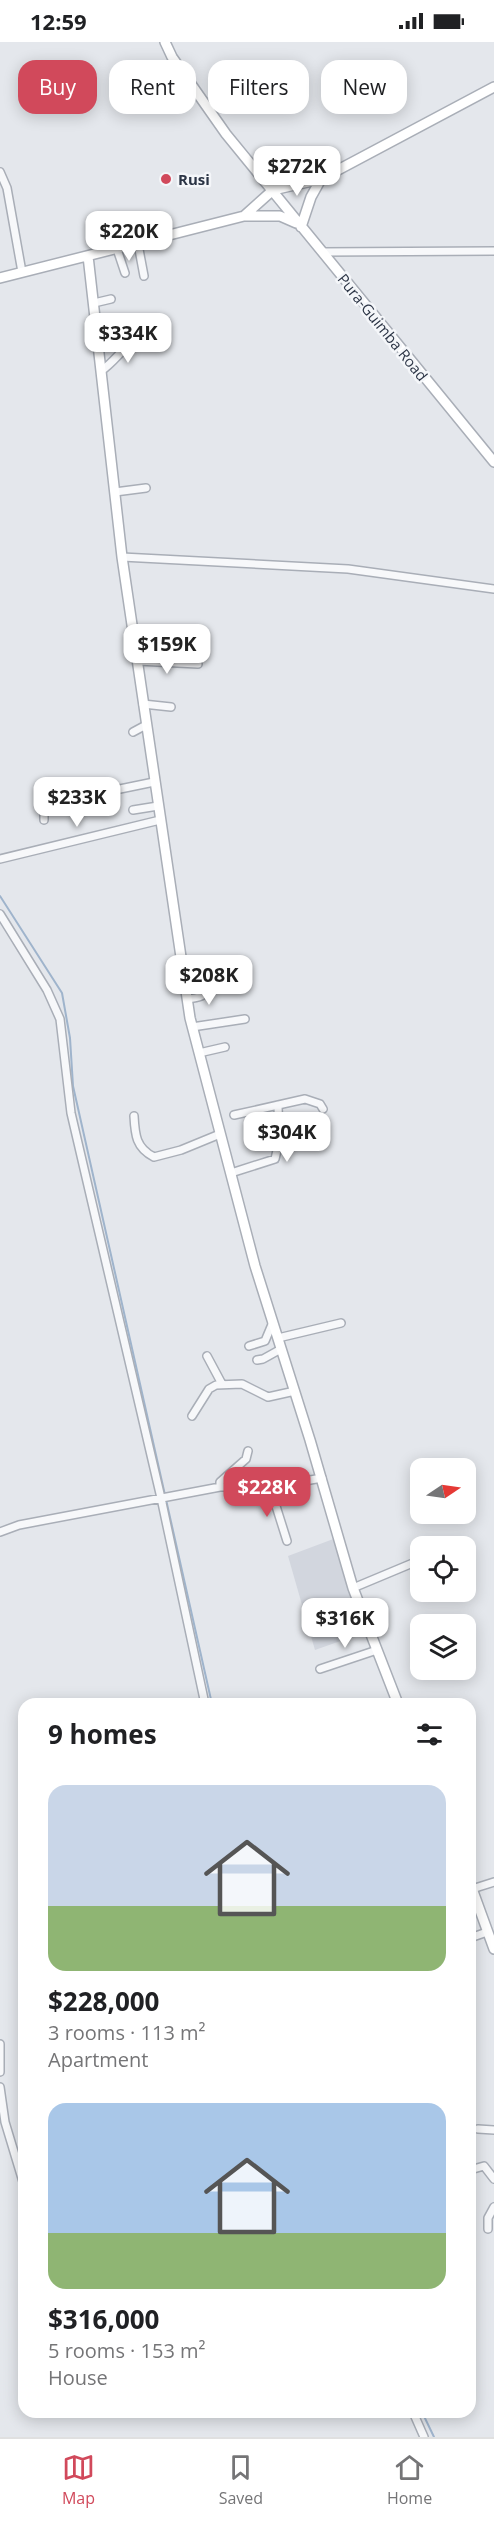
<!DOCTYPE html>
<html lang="en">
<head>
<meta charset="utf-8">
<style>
  :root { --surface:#fff; --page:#f6f6f6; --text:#202124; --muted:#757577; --line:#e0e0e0; --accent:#d1495b }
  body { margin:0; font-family:"Open Sans",sans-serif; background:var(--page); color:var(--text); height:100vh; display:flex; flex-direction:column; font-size:22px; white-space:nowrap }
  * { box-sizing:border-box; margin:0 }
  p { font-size:20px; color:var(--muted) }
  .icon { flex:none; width:33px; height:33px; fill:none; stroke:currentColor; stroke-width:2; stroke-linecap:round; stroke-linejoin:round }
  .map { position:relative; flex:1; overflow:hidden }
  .panel { position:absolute; left:18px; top:1656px; width:458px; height:720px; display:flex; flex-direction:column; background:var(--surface); border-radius:18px; box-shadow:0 3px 15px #0003 }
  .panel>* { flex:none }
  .banner { position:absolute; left:18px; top:18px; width:459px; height:54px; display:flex; gap:12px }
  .needle { width:39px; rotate:77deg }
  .fabs { position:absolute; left:410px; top:1416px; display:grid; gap:12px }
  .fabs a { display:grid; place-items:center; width:66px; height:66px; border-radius:12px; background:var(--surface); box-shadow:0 3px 15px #0003; font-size:30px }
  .price { position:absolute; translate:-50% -51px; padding:0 14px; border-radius:12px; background:#fff; color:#222; font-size:20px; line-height:39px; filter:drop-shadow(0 2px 3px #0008) }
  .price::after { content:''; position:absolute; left:50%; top:36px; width:18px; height:14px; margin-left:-9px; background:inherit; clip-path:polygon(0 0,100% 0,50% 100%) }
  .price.active { background:var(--accent); color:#fff }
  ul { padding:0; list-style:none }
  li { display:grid; align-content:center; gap:12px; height:318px; padding:0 30px }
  li span { display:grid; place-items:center; height:186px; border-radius:18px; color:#555 }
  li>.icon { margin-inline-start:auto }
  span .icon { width:108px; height:108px; fill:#fffc; stroke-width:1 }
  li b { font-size:26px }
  h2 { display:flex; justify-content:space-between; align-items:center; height:72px; padding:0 30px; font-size:26px }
  .tag { padding:0 21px; border-radius:18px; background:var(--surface); box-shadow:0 3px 15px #0003; font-size:21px; line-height:54px }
  .tag.active { background:var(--accent); color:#fff }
  .status { display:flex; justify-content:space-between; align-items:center; height:42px; padding:0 30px; background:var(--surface); direction:ltr }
  .status svg { height:16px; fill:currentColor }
  .tab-bar { display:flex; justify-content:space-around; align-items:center; height:84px; border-top:2px solid var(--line); background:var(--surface); font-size:16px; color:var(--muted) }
  .tab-bar a { display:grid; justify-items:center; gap:3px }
  .tab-bar .active { color:var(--accent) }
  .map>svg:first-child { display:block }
</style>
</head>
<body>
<div class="status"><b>12:59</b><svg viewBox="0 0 49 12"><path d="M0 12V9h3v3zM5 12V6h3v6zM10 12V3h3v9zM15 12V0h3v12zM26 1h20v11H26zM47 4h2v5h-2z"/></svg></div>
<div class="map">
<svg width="494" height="2395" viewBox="0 0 494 2395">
  <rect width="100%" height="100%" fill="#e4e7ec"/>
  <path fill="#d2d6de" d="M336 1496 366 1590 315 1608 288 1514Z"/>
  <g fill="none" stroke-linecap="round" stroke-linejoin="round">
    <path stroke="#9fb4cc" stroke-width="2" d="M0 854 62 951 70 996 73 1044 212 1662
      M422 2370 434 2395"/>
    <defs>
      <path id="street" d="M0 130 7 146 22 230
        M138 202 144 234
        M117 207 125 231
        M322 210 494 209
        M94 261 111 257
        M101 329C116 319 125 302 141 294
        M115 450 146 446
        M122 515 348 527 494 547
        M137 619 198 622
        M143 662 171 665
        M133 690 146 683
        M133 768 158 764
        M44 778V765L47 762 154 740
        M0 817 160 778
        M0 872 47 948 60 977 71 1071 161 1456 205 1662
        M188 957C193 956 199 956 203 953 215 946 208 935 227 941
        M192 985 245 977
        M199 1011 225 1005
        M234 1073 305 1057 320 1062 323 1067
        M134 1074C135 1093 136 1106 154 1115L181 1108 220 1092
        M231 1131 275 1117 279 1100 278 1063
        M278 1296 341 1281
        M249 1304 265 1299 273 1280
        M207 1314 222 1342
        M257 1318 263 1317 281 1307
        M192 1374 209 1347 216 1343 242 1342 268 1355 295 1349
        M220 1445V1440L246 1417 248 1409
        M270 1445 287 1499
        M0 1490 19 1483 220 1445H270L322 1436
        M353 1546 420 1518
        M320 1627 377 1608
        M472 1847 494 1840
        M470 1896 487 1890
        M0 2002V2030
        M0 2045 5 2080 24 2143
        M478 2087 494 2088
        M470 2128 484 2124 494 2137
        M488 2187V2176L494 2165
        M413 2370 424 2395"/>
      <path id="secondary" d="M165 0 172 15 226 92 494 420
        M244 174H280L296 181
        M301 185 311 155 321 137
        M88 214 122 515 190 976 255 1224 310 1398 353 1546 398 1662
        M0 236 244 174 273 148 321 137 494 45
        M470 1841 494 1907"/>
    </defs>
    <use href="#street" stroke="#a9aeb7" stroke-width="10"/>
    <use href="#secondary" stroke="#a9aeb7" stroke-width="12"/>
    <use href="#street" stroke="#f7f8fa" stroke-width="7"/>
    <use href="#secondary" stroke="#fff" stroke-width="9"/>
  </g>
  <circle fill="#d1495b" stroke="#f4f6f9" stroke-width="2" cx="166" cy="137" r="6"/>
  <g text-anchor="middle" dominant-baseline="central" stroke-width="5" stroke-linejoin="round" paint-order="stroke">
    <g font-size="15" font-weight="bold" fill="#2b3445" stroke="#f4f6f9" text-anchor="start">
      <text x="178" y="137">Rusi</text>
    </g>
    <g font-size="15" fill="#2b3445" stroke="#f4f6f9">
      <text transform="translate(383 285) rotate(51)">Pura-Guimba Road</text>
    </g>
  </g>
</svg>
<div class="fabs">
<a><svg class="needle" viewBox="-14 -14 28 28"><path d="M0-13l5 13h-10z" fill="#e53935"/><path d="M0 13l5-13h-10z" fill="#757577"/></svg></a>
<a><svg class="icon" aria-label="locate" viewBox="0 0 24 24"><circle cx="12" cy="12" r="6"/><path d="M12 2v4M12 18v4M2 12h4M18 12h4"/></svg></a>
<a><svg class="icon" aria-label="layers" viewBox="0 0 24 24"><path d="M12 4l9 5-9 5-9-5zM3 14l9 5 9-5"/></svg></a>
</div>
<b class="price" style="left:297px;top:155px">$272K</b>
<b class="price" style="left:129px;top:220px">$220K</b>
<b class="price" style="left:128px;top:322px">$334K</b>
<b class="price" style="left:167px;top:633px">$159K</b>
<b class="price" style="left:77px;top:786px">$233K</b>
<b class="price" style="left:209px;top:964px">$208K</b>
<b class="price" style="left:287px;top:1121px">$304K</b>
<b class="price active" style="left:267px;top:1476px">$228K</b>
<b class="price" style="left:345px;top:1607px">$316K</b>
<div class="banner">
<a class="tag active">Buy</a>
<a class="tag">Rent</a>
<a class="tag">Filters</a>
<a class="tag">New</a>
</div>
<section class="panel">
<h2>9 homes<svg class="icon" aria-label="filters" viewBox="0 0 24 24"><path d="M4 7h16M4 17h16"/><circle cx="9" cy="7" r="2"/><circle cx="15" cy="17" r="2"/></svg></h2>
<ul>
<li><span style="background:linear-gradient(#c9d6e8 65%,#8fb573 0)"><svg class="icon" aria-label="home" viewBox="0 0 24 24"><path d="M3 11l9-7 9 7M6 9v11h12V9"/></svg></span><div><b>$228,000</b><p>3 rooms · 113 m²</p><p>Apartment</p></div></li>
<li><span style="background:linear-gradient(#a9c7e8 70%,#8fb573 0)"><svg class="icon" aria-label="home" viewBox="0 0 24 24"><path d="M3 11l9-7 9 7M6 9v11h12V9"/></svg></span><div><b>$316,000</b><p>5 rooms · 153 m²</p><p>House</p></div></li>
</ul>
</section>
</div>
<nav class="tab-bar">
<a class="active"><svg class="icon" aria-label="map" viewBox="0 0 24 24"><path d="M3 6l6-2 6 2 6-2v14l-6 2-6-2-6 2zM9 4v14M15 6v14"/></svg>Map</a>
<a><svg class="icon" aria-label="saved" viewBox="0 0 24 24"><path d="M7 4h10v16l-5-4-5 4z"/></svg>Saved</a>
<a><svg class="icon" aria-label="home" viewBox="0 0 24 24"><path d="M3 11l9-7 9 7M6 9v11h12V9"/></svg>Home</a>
</nav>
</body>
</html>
